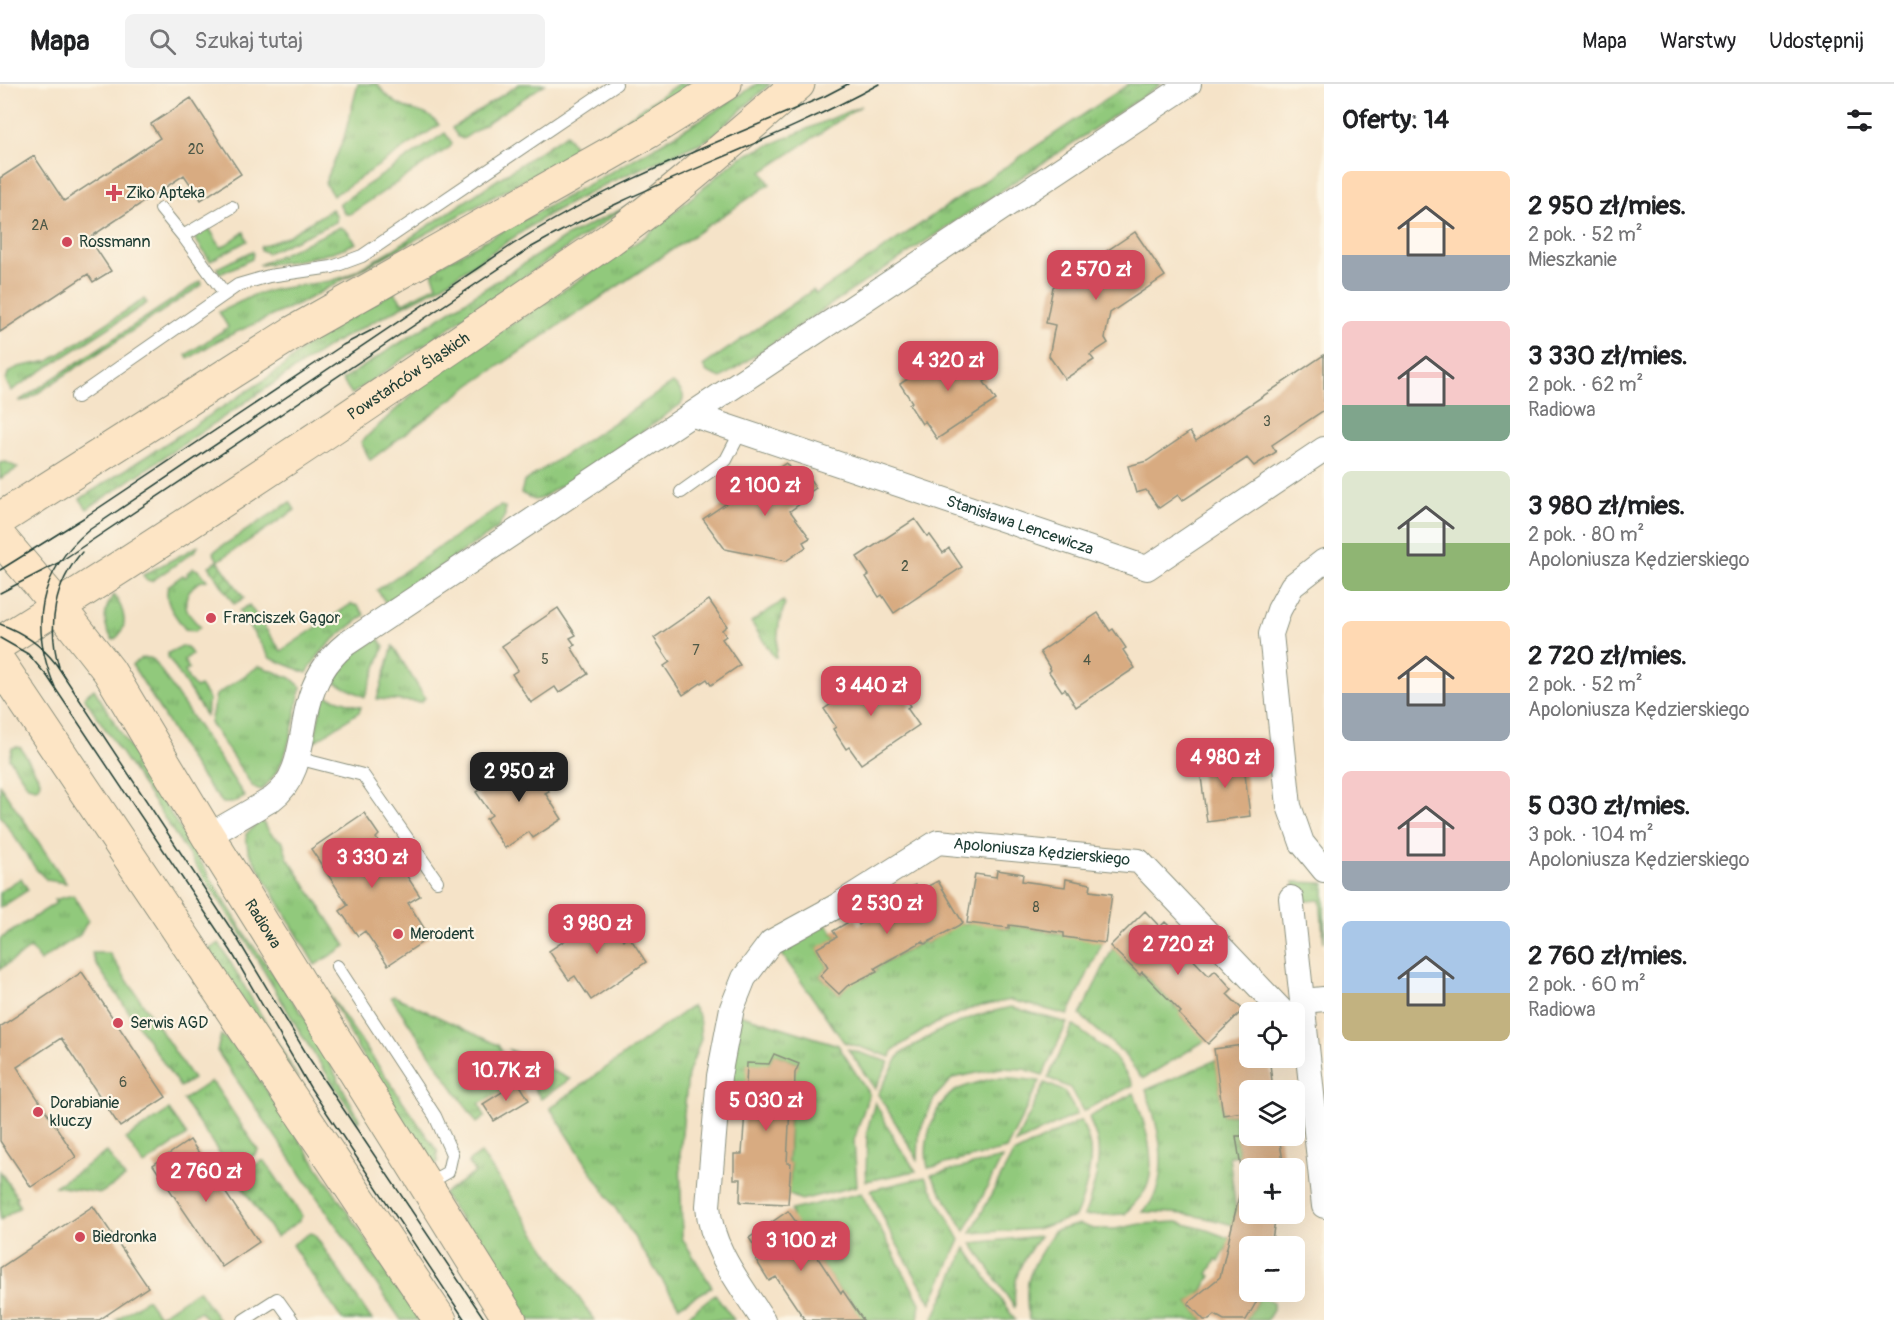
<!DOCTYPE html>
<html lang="pl">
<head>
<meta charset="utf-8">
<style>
  :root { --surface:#fff; --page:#f2f2f2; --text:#202124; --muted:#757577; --line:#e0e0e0; --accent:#d1495b }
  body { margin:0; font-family:Pangolin,sans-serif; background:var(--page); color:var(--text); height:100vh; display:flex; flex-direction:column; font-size:22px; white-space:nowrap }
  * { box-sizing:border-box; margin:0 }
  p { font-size:20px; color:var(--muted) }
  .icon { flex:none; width:33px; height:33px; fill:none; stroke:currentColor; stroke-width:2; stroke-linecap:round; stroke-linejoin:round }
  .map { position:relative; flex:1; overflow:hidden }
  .side { display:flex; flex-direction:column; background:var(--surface); width:570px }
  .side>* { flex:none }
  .fabs { position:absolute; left:1239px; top:918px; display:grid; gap:12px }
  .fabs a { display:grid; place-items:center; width:66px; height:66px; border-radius:9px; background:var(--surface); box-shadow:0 6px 24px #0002; font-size:30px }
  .price { position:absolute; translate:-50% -51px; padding:0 14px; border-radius:12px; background:var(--accent); color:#fff; font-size:20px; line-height:39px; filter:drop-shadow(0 2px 3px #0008) }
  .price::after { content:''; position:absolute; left:50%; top:36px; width:18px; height:14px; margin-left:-9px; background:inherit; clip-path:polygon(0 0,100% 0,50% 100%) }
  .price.current { background:#222; color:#fff }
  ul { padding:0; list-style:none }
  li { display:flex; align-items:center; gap:18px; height:150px; padding:0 18px }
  li span { display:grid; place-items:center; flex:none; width:168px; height:120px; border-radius:9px; color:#555 }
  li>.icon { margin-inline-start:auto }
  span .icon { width:72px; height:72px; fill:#fffc; stroke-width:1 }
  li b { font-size:26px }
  h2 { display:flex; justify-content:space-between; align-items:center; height:72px; padding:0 18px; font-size:26px }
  header { display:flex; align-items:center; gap:36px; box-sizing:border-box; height:84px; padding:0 30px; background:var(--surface); border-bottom:2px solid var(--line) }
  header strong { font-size:28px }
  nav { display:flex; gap:33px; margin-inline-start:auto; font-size:21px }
  .search { width:420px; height:54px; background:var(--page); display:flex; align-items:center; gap:15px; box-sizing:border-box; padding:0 21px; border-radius:9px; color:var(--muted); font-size:22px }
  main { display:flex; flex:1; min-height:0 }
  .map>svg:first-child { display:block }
</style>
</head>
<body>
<header>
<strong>Mapa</strong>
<div class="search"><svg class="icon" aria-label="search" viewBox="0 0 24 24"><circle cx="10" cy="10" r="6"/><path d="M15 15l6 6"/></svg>Szukaj tutaj</div>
<nav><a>Mapa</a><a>Warstwy</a><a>Udostępnij</a></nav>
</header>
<main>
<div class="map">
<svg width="1324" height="1236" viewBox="0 0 1324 1236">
  <defs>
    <pattern id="grass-tufts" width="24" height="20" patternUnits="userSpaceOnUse" patternTransform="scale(1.5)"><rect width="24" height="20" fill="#91c97c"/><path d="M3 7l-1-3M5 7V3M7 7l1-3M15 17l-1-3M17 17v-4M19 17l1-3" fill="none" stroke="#76a466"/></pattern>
    <pattern id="garden-furrows" width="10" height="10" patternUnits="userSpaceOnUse" patternTransform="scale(1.5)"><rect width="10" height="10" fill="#91c97c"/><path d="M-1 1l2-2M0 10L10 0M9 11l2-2" fill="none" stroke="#76a466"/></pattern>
  </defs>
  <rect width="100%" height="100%" fill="#fcf5e5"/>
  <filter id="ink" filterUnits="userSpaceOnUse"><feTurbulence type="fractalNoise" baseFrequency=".0167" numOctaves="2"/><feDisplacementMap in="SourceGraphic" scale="12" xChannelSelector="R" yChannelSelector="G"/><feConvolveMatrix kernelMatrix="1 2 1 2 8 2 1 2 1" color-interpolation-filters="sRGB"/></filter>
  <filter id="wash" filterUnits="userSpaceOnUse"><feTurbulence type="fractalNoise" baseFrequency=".008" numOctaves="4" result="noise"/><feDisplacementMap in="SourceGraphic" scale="24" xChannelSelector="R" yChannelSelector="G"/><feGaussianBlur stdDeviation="1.35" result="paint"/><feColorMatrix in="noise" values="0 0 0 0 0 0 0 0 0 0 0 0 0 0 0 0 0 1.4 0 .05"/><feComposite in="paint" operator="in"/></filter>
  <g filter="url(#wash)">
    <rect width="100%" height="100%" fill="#f5e3c8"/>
    <path fill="url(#grass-tufts)" stroke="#588358" stroke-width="1.5" d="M358 0H377C384 9 391 17 402 22 417 29 429 27 439 41L333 112 325 99 344 54Z
      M519 0H545L463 55 458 53 452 44Z
      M678 0H697L584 63Z
      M757 0H770L709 55 610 98 549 130 438 204 335 258 87 425 80 415 260 299 281 284 321 249 394 208 403 219 437 201 431 186C540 126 652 69 757 0Z
      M1129 0H1161L721 294 707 288 703 282 813 206 816 210Z
      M861 22 762 88 770 100 472 300 370 376 361 358 430 294 643 154 739 74Z
      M445 49 452 59 450 63 350 130H345L339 120Z
      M566 50 577 67 304 217 217 257 188 275 186 271 228 243 219 228 256 210 277 205 330 197 347 192 392 166Z
      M628 122 352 310 342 296 567 152Z
      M332 125 337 132 336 138 267 169 261 166 260 163 288 152Z
      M205 143 209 144 221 164 244 148 247 157 210 177 194 153 198 147Z
      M340 143 346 146 356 159C325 173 293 178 259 181Z
      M252 167 253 169 252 175 220 190 217 184Z
      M201 197 202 201 27 316 19 317Z
      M144 215 147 219 11 307 6 297 8 289 18 283 49 277Z
      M673 299C680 305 687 311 681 320L605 374 540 415 534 416 521 409 524 398Z
      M6 378 18 384 0 395V379Z
      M290 418 295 426 218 477 213 468Z
      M500 422 505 423V431L498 444 386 519 377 506Z
      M198 462 196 466 152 497 146 496 143 491Z
      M193 484 200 487 207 496C192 498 181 513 188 528 191 534 197 539 200 543L195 547 185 545C176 532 163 519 168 502L183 491 185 493 188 491 187 489Z
      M114 511C124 525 131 545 113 556 102 541 103 525 114 511Z
      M783 517 785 520 779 539 776 573H774L751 538Z
      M351 520 358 522 365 531C342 548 321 563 307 589L270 574 239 527 249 521 281 567Z
      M378 554 384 562 365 613 330 596 342 579Z
      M182 562 187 563 192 570 184 576 189 585 185 587C187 593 191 600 196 604L200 602 209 615 206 632 168 573V569Z
      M393 562 425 614 421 618 377 615Z
      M142 574H150L154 576 245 713 232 719H223C186 679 163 626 132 581Z
      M259 582 291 594 301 603C293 639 290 681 261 706L253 703 210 639 216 611Z
      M94 605 248 855 305 934 360 1036 358 1038 303 953 248 860 84 613Z
      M323 611 361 623 359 628 314 658Z
      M17 663 21 664 40 696 39 702 36 704 28 702 9 674 12 664Z
      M0 701 66 799 47 796 36 785 0 731Z
      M261 736 272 751 283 758 287 773 346 862 315 881 248 766 246 750Z
      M21 794 28 806 0 824V808Z
      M1294 798 1324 799V858L1320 816 1297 818Z
      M73 811 88 836 80 851 40 877 31 864 0 885V855L56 819 54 816Z
      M821 834 837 853 818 865 828 883 820 892 840 910 848 899 861 892 863 895 877 887 876 884 924 857 926 860C935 855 941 848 949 843 954 841 975 837 981 838 991 840 999 843 1009 845L1010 841 1103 857 1068 931 1011 916 972 924 932 941 893 966 891 973 844 958 776 862Z
      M219 859 299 996 208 866Z
      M1113 864 1140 891 1142 889 1181 928 1180 931 1206 956 1144 994 1140 992 1123 969 1080 931Z
      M92 869H109L193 995 180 1003 96 880Z
      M328 909 438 1068 437 1071 438 1077 435 1082 430 1084 423 1083Z
      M394 912 498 961 520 996 479 1020 485 1033 477 1039 391 913Z
      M692 922 699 932 701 955 688 990 680 1069 682 1154 712 1203 679 1222 550 1024Z
      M1011 923 1067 939 1043 991 1024 985 1001 984 953 994 935 1013 919 1049 918 1076 878 1010 900 970 937 948 975 932Z
      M739 930 838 961 869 1010 854 1056 857 1102 801 1116 786 1109 790 1095 791 1080 788 1079 790 1024 794 1023 795 1007 792 993 799 980 774 970 769 980 746 1002 727 998Z
      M1073 941 1114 972 1133 1001 1083 1027 1070 1004 1048 994Z
      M221 951 242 969 419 1236H401L217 967Z
      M848 965 889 978 875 1005Z
      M510 966 569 995H570L541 1015Z
      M1216 976 1223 1031 1234 1030 1239 1071 1229 1072 1236 1127 1233 1141C1198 1131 1179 1128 1143 1128 1146 1124 1152 1118 1154 1113 1169 1079 1157 1038 1146 1006Z
      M995 994H1014L1040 997 1006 1065 928 1084C922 1059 933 1017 959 1005 970 1000 984 997 995 994Z
      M210 998 214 1000 258 1066 257 1069 231 1086 183 1016Z
      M1045 999 1064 1007 1077 1030 1015 1060Z
      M1134 1009C1143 1035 1159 1078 1146 1105 1141 1114 1131 1122 1125 1130L1084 1132C1092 1111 1102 1078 1097 1056 1095 1048 1091 1040 1089 1033Z
      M875 1018 896 1058 916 1087 866 1097 867 1047Z
      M169 1026 187 1051 144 1081 126 1055Z
      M1081 1036C1084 1043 1087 1051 1089 1059 1094 1078 1084 1115 1075 1133L1036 1145 971 1149 1013 1070Z
      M107 1068 125 1094 101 1109 55 1102Z
      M481 1069 594 1236H528L443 1110 475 1089 468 1078Z
      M1002 1074 965 1147 931 1091Z
      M262 1077H265L302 1132 299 1137 276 1153 238 1097V1092Z
      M0 1087 17 1113 15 1115 20 1123 0 1136Z
      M925 1093 960 1156 931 1219 890 1148 871 1106Z
      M861 1109 920 1219 918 1236H861L850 1223 853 1220 844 1208 841 1209 810 1163 812 1161 793 1138 791 1126Z
      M1177 1138 1207 1146 1231 1155 1219 1178 1216 1176 1208 1190 1211 1192 1200 1211 1188 1219 1204 1236H1029C1022 1192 1032 1184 1054 1147L1080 1140 1093 1145H1115L1141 1140Z
      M310 1149 314 1150 372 1236H342L292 1161Z
      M1040 1152C1021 1177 1012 1192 1015 1224L972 1159Z
      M966 1164 1015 1236H933Z
      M198 1206 219 1236H207L200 1227 187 1236H116L147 1215 159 1232Z
      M715 1210 734 1236H689L686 1233Z
      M1260 1212 1273 1218V1226L1267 1236H1246Z"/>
    <path fill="url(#garden-furrows)" stroke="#588358" stroke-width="1.5" d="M218 477 244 514 234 520 209 482Z"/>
    <g id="blocks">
      <path fill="#d8ab81" d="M191 14 241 90 201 116 184 91 89 154 111 187 93 198 88 190 0 248V94L34 72 64 117 160 54 151 40Z
        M1135 148 1165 192 1110 229 1105 254 1108 259 1090 271 1094 276 1065 295 1049 272 1055 241 1046 239 1053 203Z
        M959 261 970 278 973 277 987 296 984 298 996 316 937 355 925 337 922 340 909 320 912 318 900 300Z
        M1324 271V326L1272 361 1276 368 1254 382 1247 374 1182 417 1178 411 1159 424 1146 406 1136 409 1128 382 1147 377 1190 348 1196 357Z
        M786 379 794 391 803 385 816 404 807 410 810 413 790 427 810 454 803 458 806 463 786 477 725 465 703 435Z
        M915 435 927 452 930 451 943 469 949 464 962 483 894 529 882 511 879 513 866 493 869 491 857 473Z
        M709 516 727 542 722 546 726 552 722 555 740 581 711 601 707 595 683 611 664 582 670 578 654 554Z
        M558 524 576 551 570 554 575 561 571 563 588 590 559 609 555 603 531 619 512 590 518 586 502 562Z
        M1098 529 1110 547 1113 545 1126 564 1123 566 1135 584 1076 623 1065 605 1062 607 1049 588 1051 586 1040 568Z
        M882 586 894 604 897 602 910 622 907 624 919 641 861 680 849 663 846 665 833 645 836 643 824 625Z
        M532 671 549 696 545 700 549 707 545 709 562 735 533 754 529 748 505 764 486 735 492 731 476 708Z
        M1243 673 1250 732 1207 738 1199 678Z
        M364 729 379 751 376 754 399 789 403 786 420 812 408 819 430 853 388 881 365 847 358 852 340 827 348 821 311 765Z
        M997 786 1023 790 1022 797 1065 803 1066 795 1091 800 1090 807 1112 810 1105 859 1064 853V849L1009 841V844L967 839 975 790 996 793Z
        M938 797 963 839 925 860 923 857 875 884 877 887 847 902 839 910 820 892 828 883 817 864 837 853 833 847 855 834 859 841 897 820 893 813 915 801 919 807Z
        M597 826 615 851 619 849 624 856 629 852 646 878 591 916 575 892 569 896 549 867 573 851 569 845Z
        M1145 827 1160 843 1165 838 1184 856 1179 861 1209 892 1215 886 1232 905 1227 910 1243 926 1208 960 1179 930 1181 928 1142 888 1140 891 1110 862Z
        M82 888 166 1013 120 1043 61 954 17 983 76 1073 31 1103 0 1057V943Z
        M1250 960V974H1261L1262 981 1270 980 1273 1006H1250V1027L1223 1031 1214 965Z
        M774 970 799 980 795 989 794 1024 790 1023 787 1079H791L788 1120 740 1118 741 1095H734V1070H742L745 1027 737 1026 739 1001 746 1002 747 979 769 980Z
        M518 998 529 1016 494 1037 483 1020Z
        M1236 1052H1279L1284 1084H1241Z
        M190 1056 259 1158 222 1183 153 1081Z
        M1241 1104 1250 1105V1130H1276L1271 1162H1250V1208H1262L1246 1236H1224L1215 1231 1209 1236H1204L1188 1219 1220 1193Z
        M93 1122 148 1203 99 1236H0V1184Z
        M788 1127 813 1161 810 1162 841 1209 843 1207 863 1236H805L776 1193 769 1197 756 1176 761 1172 749 1154Z"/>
    </g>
  </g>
  <g filter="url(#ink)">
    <use href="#blocks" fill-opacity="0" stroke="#8a907e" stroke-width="1.5"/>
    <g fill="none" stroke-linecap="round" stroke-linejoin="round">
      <defs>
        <path id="lane" d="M161 125 183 152
          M225 210 183 152 232 123
          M77 313 238 201 269 192 332 183 362 172 616 0
          M681 408 726 376 741 347
          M297 674 363 691 437 797
          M337 882 435 1032 452 1070 448 1088 427 1100
          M244 1236 277 1215 292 1236"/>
        <g id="street">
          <path id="s1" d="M693 331 1147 484 1324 365"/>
          <path d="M1324 477 1292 502 1279 526 1271 550 1289 722 1302 759 1324 786"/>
          <path d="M208 752 272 715C301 694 300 655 308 622 314 597 326 576 346 560L1189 0"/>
          <path d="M1291 814 1324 1122"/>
          <path d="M1303 917 1324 915"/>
          <path id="s2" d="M763 1236C741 1201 711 1165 708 1122L719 992 732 924 744 894 771 858 835 823 938 758 1139 777 1283 928"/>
        </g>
        <g id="secondary">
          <path d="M0 435 294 248 648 48 725 0"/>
          <path id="s3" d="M0 454 58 522 109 587 208 752 510 1236"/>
          <path id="s4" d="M0 559C207 431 408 293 609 156 676 108 736 53 798 0"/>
          <path d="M0 580 440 1236"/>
        </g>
      </defs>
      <use href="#lane" stroke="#8a907e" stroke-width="14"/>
      <use href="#street" stroke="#8a907e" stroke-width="26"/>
      <use href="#secondary" stroke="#8a907e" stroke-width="35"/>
      <use href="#lane" stroke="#fff" stroke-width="12"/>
      <use href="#street" stroke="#fff" stroke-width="24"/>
      <use href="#secondary" stroke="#fde5c5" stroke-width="33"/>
      <path stroke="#1f3d34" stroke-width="1.5" d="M0 486 85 433 343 261 380 242
        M0 509 58 479 530 164C642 100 766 62 879 0
        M0 540C22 548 42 562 56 580L235 851 309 974 485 1236
        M0 554 28 570 47 592 231 867 311 1005 465 1236
        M59 583C47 542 54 500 82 468
        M55 603C29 543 38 488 89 446L512 161C610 98 719 58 825 12L848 0"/>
    </g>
  </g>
  <g fill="#d1495b" stroke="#fcf5e5" stroke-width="2">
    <path d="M111 100h6v6h6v6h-6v6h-6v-6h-6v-6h6z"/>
    <circle cx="67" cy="158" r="6"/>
    <circle cx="211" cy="534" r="6"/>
    <circle cx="398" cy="850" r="6"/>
    <circle cx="118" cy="939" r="6"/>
    <circle cx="38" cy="1028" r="6"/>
    <circle cx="80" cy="1153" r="6"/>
  </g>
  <g text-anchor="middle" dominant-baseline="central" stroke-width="4.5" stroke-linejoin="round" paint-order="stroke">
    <g font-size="14" fill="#4d5847">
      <text x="196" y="65">2C</text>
      <text x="40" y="141">2A</text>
      <text x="1267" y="337">3</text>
      <text x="905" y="482">2</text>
      <text x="696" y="566">7</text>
      <text x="545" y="575">5</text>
      <text x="1087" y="576">4</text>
      <text x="1036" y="823">8</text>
      <text x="123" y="998">6</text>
    </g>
    <g font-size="16" fill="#1f3d34" stroke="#fcf5e5" text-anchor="start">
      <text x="126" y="109">Ziko Apteka</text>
      <text x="79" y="158">Rossmann</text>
      <text x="223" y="534">Franciszek Gągor</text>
      <text x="410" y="850">Merodent</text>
      <text x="130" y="939">Serwis AGD</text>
      <text x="50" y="1019">Dorabianie<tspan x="50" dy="18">kluczy</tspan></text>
      <text x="92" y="1153">Biedronka</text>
    </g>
    <g font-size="16" fill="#1f3d34" stroke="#fcf5e5">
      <text stroke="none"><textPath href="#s4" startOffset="488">Powstańców Śląskich</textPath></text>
      <text stroke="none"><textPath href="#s1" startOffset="345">Stanisława Lencewicza</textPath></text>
      <text stroke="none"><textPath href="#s2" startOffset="704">Apoloniusza Kędzierskiego</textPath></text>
      <text stroke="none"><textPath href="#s3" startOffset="468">Radiowa</textPath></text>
    </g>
  </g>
</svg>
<div class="fabs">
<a><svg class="icon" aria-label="locate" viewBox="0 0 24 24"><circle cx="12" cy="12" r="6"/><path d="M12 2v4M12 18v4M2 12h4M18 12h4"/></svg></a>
<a><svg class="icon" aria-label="layers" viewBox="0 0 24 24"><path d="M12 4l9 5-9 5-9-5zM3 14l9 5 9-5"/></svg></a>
<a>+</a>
<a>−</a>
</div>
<b class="price" style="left:1096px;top:217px">2 570 zł</b>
<b class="price" style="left:948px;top:308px">4 320 zł</b>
<b class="price" style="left:765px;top:433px">2 100 zł</b>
<b class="price" style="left:871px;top:633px">3 440 zł</b>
<b class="price" style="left:1225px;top:705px">4 980 zł</b>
<b class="price current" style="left:519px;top:719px">2 950 zł</b>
<b class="price" style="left:372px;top:805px">3 330 zł</b>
<b class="price" style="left:887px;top:851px">2 530 zł</b>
<b class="price" style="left:597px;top:871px">3 980 zł</b>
<b class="price" style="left:1178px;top:892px">2 720 zł</b>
<b class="price" style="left:506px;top:1018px">10.7K zł</b>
<b class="price" style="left:766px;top:1048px">5 030 zł</b>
<b class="price" style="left:206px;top:1119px">2 760 zł</b>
<b class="price" style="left:801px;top:1188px">3 100 zł</b>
</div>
<section class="side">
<h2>Oferty: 14<svg class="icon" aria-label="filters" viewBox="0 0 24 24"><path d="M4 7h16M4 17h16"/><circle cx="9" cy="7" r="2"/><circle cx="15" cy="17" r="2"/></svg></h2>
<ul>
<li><span style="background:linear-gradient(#ffd9b3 70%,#9aa5b1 0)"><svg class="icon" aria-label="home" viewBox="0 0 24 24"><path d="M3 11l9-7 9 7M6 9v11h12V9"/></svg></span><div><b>2 950 zł/mies.</b><p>2 pok. · 52 m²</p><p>Mieszkanie</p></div></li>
<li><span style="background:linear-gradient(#f6c9c9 70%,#7fa58c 0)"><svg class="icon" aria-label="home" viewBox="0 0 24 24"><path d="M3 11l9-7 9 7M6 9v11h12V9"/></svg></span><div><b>3 330 zł/mies.</b><p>2 pok. · 62 m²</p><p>Radiowa</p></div></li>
<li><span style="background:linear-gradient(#dfe7d0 60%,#8fb573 0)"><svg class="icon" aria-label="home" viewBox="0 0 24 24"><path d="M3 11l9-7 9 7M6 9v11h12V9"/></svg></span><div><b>3 980 zł/mies.</b><p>2 pok. · 80 m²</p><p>Apoloniusza Kędzierskiego</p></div></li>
<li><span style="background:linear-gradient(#ffd9b3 60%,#9aa5b1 0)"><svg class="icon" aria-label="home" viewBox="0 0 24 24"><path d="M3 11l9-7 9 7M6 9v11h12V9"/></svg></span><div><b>2 720 zł/mies.</b><p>2 pok. · 52 m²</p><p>Apoloniusza Kędzierskiego</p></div></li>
<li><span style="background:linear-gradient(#f6c9c9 75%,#9aa5b1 0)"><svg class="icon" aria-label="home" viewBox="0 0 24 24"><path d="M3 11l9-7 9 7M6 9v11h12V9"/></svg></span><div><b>5 030 zł/mies.</b><p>3 pok. · 104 m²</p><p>Apoloniusza Kędzierskiego</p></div></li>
<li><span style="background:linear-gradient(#a9c7e8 60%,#c2b280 0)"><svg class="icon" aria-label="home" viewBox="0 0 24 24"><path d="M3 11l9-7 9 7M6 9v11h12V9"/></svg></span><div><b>2 760 zł/mies.</b><p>2 pok. · 60 m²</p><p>Radiowa</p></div></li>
</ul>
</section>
</main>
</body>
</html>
